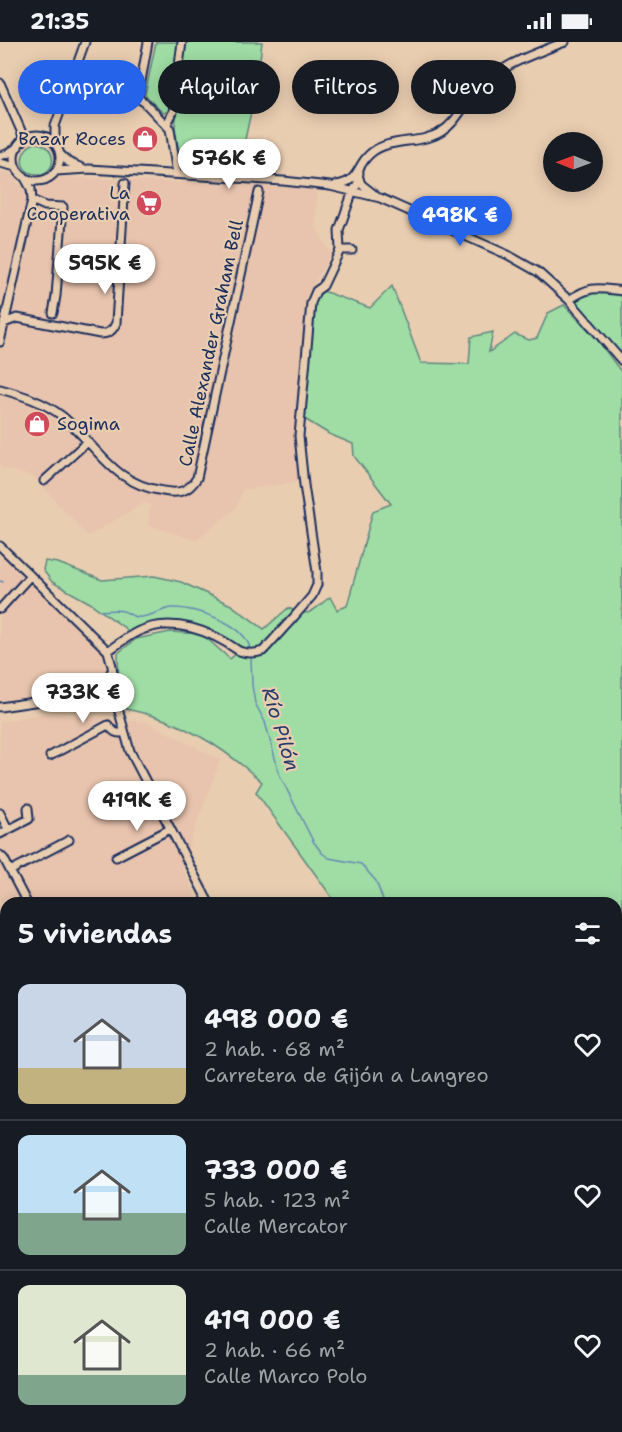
<!DOCTYPE html>
<html lang="es">
<head>
<meta charset="utf-8">
<style>
  :root { --surface:#171b24; --page:#242831; --text:#f1f3f6; --muted:#9ea1a6; --line:#363941; --accent:#2563eb }
  body { margin:0; font-family:"Shantell Sans",sans-serif; background:var(--page); color:var(--text); height:100vh; display:flex; flex-direction:column; font-size:22px; white-space:nowrap }
  * { box-sizing:border-box; margin:0 }
  p { font-size:20px; color:var(--muted) }
  .icon { flex:none; width:33px; height:33px; fill:none; stroke:currentColor; stroke-width:2; stroke-linecap:round; stroke-linejoin:round }
  .map { position:relative; flex:1; overflow:hidden }
  .side { position:absolute; left:0px; top:855px; width:622px; height:536px; display:flex; flex-direction:column; background:var(--surface); border-radius:18px 18px 0 0; box-shadow:0 3px 15px #0003 }
  .side>* { flex:none }
  .banner { position:absolute; left:18px; top:18px; width:586px; height:54px; display:flex; gap:12px }
  .needle { width:39px; rotate:271deg }
  .tools { position:absolute; left:543px; top:90px; display:grid; gap:12px }
  .tools a { display:grid; place-items:center; width:60px; height:60px; border-radius:50%; background:var(--surface); box-shadow:0 3px 15px #0003; font-size:30px }
  .price { position:absolute; translate:-50% -51px; padding:0 14px; border-radius:21px; background:#fff; color:#222; font-size:20px; line-height:39px; filter:drop-shadow(0 2px 3px #0008) }
  .price::after { content:''; position:absolute; left:50%; top:36px; width:18px; height:14px; margin-left:-9px; background:inherit; clip-path:polygon(0 0,100% 0,50% 100%) }
  .price.active { background:var(--accent); color:#fff }
  ul { padding:0; list-style:none }
  li { display:flex; align-items:center; gap:18px; height:150px; padding:0 18px }
  li+li { border-top:2px solid var(--line) }
  li span { display:grid; place-items:center; flex:none; width:168px; height:120px; border-radius:12px; color:#555 }
  li>.icon { margin-inline-start:auto }
  span .icon { width:72px; height:72px; fill:#fffc; stroke-width:1 }
  li b { font-size:26px }
  h2 { display:flex; justify-content:space-between; align-items:center; height:72px; padding:0 18px; font-size:26px }
  .tag { padding:0 21px; border-radius:27px; background:var(--surface); box-shadow:0 3px 15px #0003; font-size:21px; line-height:54px }
  .tag.active { background:var(--accent); color:#fff }
  .status { display:flex; justify-content:space-between; align-items:center; height:42px; padding:0 30px; background:var(--surface); direction:ltr }
  .status svg { height:16px; fill:currentColor }
  .map>svg:first-child { display:block }
</style>
</head>
<body>
<div class="status"><b>21:35</b><svg viewBox="0 0 49 12"><path d="M0 12V9h3v3zM5 12V6h3v6zM10 12V3h3v9zM15 12V0h3v12zM26 1h20v11H26zM47 4h2v5h-2z"/></svg></div>
<div class="map">
<svg width="622" height="1390" viewBox="0 0 622 1390">
  <rect width="100%" height="100%" fill="#e9cdb0"/>
  <filter id="ink" filterUnits="userSpaceOnUse"><feTurbulence type="fractalNoise" baseFrequency=".0167" numOctaves="2"/><feDisplacementMap in="SourceGraphic" scale="12" xChannelSelector="R" yChannelSelector="G"/><feConvolveMatrix kernelMatrix="1 2 1 2 8 2 1 2 1" color-interpolation-filters="sRGB"/></filter>
  <g filter="url(#ink)">
    <path fill="#e8c3ad" d="M0 130H12L18 142 34 146H42L60 135 317 147 316 185 331 212 309 251 294 395 299 439 242 448 236 466 196 498 148 483 151 463 144 461 88 494 34 435 0 425Z
      M0 512 102 608 106 619V633L95 646 0 662Z
      M45 671 147 680 220 718 181 825 200 861H6V1102L0 1104V680Z
      M6 1360V1384H134L140 1390H0V1364Z
      M617 1370 619 1390H502L500 1385 616 1384Z
      M482 1384 484 1390H191L186 1385Z"/>
    <path fill="#9fdda4" stroke="#5d8681" stroke-width="1.5" d="M156 0H178L170 69 163 71 145 53Z
      M185 0H262L257 42 238 130 181 124 175 85Z
      M36 101C58 103 58 134 36 132 16 131 19 105 36 101Z
      M392 244 421 321 469 322 471 295 493 290 489 310 515 292 529 298 537 296 548 271 564 263 596 296 622 331V945L617 951 616 861H336L256 750 262 740C222 704 179 677 126 667L119 645 118 611 136 597 170 590 202 592 230 617 239 609 204 588 147 582 133 592 90 561 52 540 43 528 45 519 58 521 102 538 154 534 181 540 231 563 264 587 288 566C312 576 310 570 330 555L337 568 347 564 373 469 391 462 354 414 353 402 329 392 303 376 316 256 323 249 370 266Z
      M592 250 622 252V313L574 258 583 252Z
      M617 1119 622 1129V1298L617 1280 616 1179 619 1178 616 1172Z"/>
    <g fill="none" stroke-linecap="round" stroke-linejoin="round">
      <path stroke="#6588b6" stroke-width="1.5" d="M0 539 3 540
        M100 569C107 569 116 567 123 569 127 570 131 574 136 575 147 577 161 567 172 566 195 565 246 582 250 607
        M251 615 252 643 255 661 265 680 280 734 313 799 322 811 329 816 361 822 376 839 384 861
        M616 1099 622 1109"/>
      <defs>
        <path id="minor" d="M71 40 97 48 132 53 144 60 170 87 177 132
          M0 41 22 91 23 99
          M138 56 148 0
          M167 82 173 70 182 0
          M14 116a23 23 0 1 1 46 0a23 23 0 1 1-46 0Z
          M55 101V84L85 0
          M60 112 68 120 80 125
          M0 114 7 112 18 105
          M0 121 16 125
          M56 129 89 127 283 139 330 144 380 156 508 213 538 230 569 258 622 319
          M359 136 361 142 375 153
          M336 143C361 139 355 124 371 111 390 95 420 103 441 90 456 81 463 64 474 51 499 23 531 13 565 0
          M32 158 45 164 63 165 56 254 53 271
          M340 208H352
          M569 258C591 243 597 246 622 249
          M4 281 17 276 100 292C108 292 113 289 116 281L125 141
          M0 300 32 158 31 147 24 134
          M0 347C22 353 44 360 62 374 98 404 111 441 163 449 179 452 188 450 197 436L259 150
          M44 439 87 400
          M0 504 108 609 112 624 117 663 130 709 209 861
          M0 567 30 534
          M108 609C118 602 128 594 139 589 173 574 211 589 239 609 248 612 254 612 263 609L293 576 312 554 317 543V530L304 443 299 394 311 261 316 249 323 244 340 208 339 188 353 149 358 141 359 130
          M95 651 108 656 117 663
          M0 665 95 651 107 641 111 630
          M50 714 108 683C113 689 116 693 124 690
          M108 770 149 748
          M0 771 8 787
          M0 792 29 777 28 766
          M0 813 4 817 27 861
          M116 815 170 787
          M10 829 69 798
          M0 970 6 967
          M616 1065 622 1061
          M0 1115 6 1110
          M616 1355 622 1377
          M491 1384 493 1390
          M191 1390 204 1384
          M305 1390 320 1384"/>
        <path id="highway" d="M0 1136 6 1147
          M0 1159 6 1171
          M0 1178 6 1189
          M0 1198 6 1208
          M153 1384 159 1390
          M168 1384 174 1390"/>
      </defs>
      <use href="#minor" stroke="#1b2f5e" stroke-width="11"/>
      <use href="#highway" stroke="#1b2f5e" stroke-width="15"/>
      <use href="#minor" stroke="#e9cdb0" stroke-width="7"/>
      <use href="#highway" stroke="#fbdf96" stroke-width="10"/>
    </g>
  </g>
  <defs>
    <symbol id="shop-disc" viewBox="-11 -11 22 22"><circle r="9.5" fill="#d1495b" stroke="#e9cdb0"/><path d="M-5-2.5h2.3a2.7 3.5 0 0 1 5.4 0H5L5.5 6h-11ZM-1.5-2.5h3a1.5 2.3 0 0 0-3 0Z" fill="#fff"/></symbol>
    <symbol id="supermarket-disc" viewBox="-11 -11 22 22"><circle r="9.5" fill="#d1495b" stroke="#e9cdb0"/><path d="M-6-5.5h2.5l.6 2H6L4.5 2H-2.5L-4.4-4H-6ZM-1.5 3.2a1.3 1.3 0 1 0 .1 0ZM3 3.2a1.3 1.3 0 1 0 .1 0Z" fill="#fff"/></symbol>
  </defs>
  <g fill-rule="evenodd">
    <use href="#shop-disc" x="130" y="82" width="30" height="30"/>
    <use href="#supermarket-disc" x="134" y="146" width="30" height="30"/>
    <use href="#shop-disc" x="22" y="367" width="30" height="30"/>
  </g>
  <g text-anchor="middle" dominant-baseline="central" stroke-width="4.5" stroke-linejoin="round" paint-order="stroke">
    <g font-size="18" fill="#1b2f5e" stroke="#e9cdb0" text-anchor="end">
      <text x="126" y="97">Bazar Roces</text>
      <text x="130" y="151">La<tspan x="130" dy="21">Cooperativa</tspan></text>
      <text x="57" y="382" text-anchor="start">Sogima</text>
    </g>
    <g font-size="18" fill="#1b2f5e" stroke="#e9cdb0">
      <text transform="translate(211 301) rotate(-78)">Calle Alexander Graham Bell</text>
    </g>
    <g font-size="20" font-style="italic" fill="#273e6d" stroke="#e9cdb0">
      <text transform="translate(281 687) rotate(73)">Río Pilón</text>
    </g>
  </g>
</svg>
<div class="tools">
<a><svg class="needle" viewBox="-14 -14 28 28"><path d="M0-13l5 13h-10z" fill="#e53935"/><path d="M0 13l5-13h-10z" fill="#9ea1a6"/></svg></a>
</div>
<b class="price" style="left:229px;top:148px">576K €</b>
<b class="price active" style="left:460px;top:205px">498K €</b>
<b class="price" style="left:105px;top:253px">595K €</b>
<b class="price" style="left:83px;top:682px">733K €</b>
<b class="price" style="left:137px;top:790px">419K €</b>
<div class="banner">
<a class="tag active">Comprar</a>
<a class="tag">Alquilar</a>
<a class="tag">Filtros</a>
<a class="tag">Nuevo</a>
</div>
<section class="side">
<h2>5 viviendas<svg class="icon" aria-label="filters" viewBox="0 0 24 24"><path d="M4 7h16M4 17h16"/><circle cx="9" cy="7" r="2"/><circle cx="15" cy="17" r="2"/></svg></h2>
<ul>
<li><span style="background:linear-gradient(#c9d6e8 70%,#c2b280 0)"><svg class="icon" aria-label="home" viewBox="0 0 24 24"><path d="M3 11l9-7 9 7M6 9v11h12V9"/></svg></span><div><b>498 000 €</b><p>2 hab. · 68 m²</p><p>Carretera de Gijón a Langreo</p></div><svg class="icon" aria-label="heart" viewBox="0 0 24 24"><path d="M12 20l-8-8c-3-5 5-10 8-4 3-6 11-1 8 4z"/></svg></li>
<li><span style="background:linear-gradient(#bfe0f5 65%,#7fa58c 0)"><svg class="icon" aria-label="home" viewBox="0 0 24 24"><path d="M3 11l9-7 9 7M6 9v11h12V9"/></svg></span><div><b>733 000 €</b><p>5 hab. · 123 m²</p><p>Calle Mercator</p></div><svg class="icon" aria-label="heart" viewBox="0 0 24 24"><path d="M12 20l-8-8c-3-5 5-10 8-4 3-6 11-1 8 4z"/></svg></li>
<li><span style="background:linear-gradient(#dfe7d0 75%,#7fa58c 0)"><svg class="icon" aria-label="home" viewBox="0 0 24 24"><path d="M3 11l9-7 9 7M6 9v11h12V9"/></svg></span><div><b>419 000 €</b><p>2 hab. · 66 m²</p><p>Calle Marco Polo</p></div><svg class="icon" aria-label="heart" viewBox="0 0 24 24"><path d="M12 20l-8-8c-3-5 5-10 8-4 3-6 11-1 8 4z"/></svg></li>
</ul>
</section>
</div>
</body>
</html>
